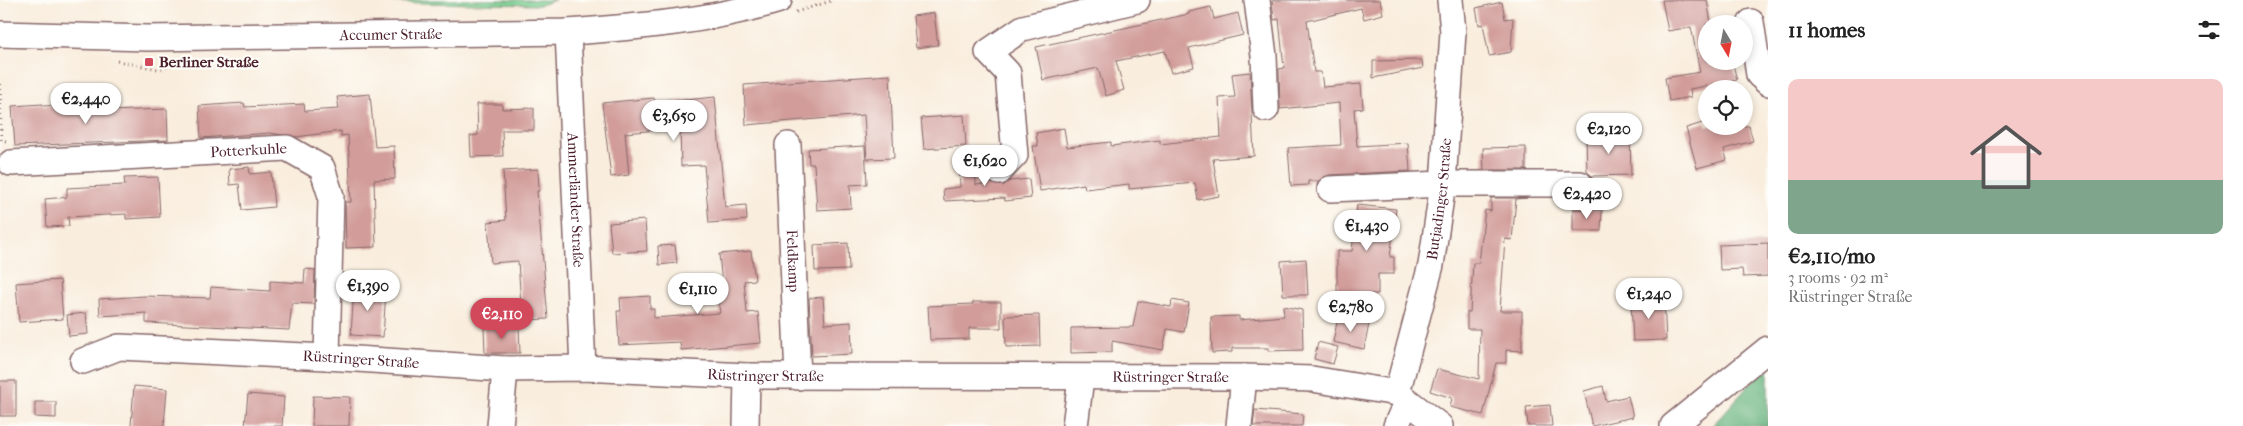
<!DOCTYPE html>
<html lang="en">
<head>
<meta charset="utf-8">
<style>
  :root { --surface:#fff; --page:#f2f2f2; --text:#222; --muted:#767676; --line:#e0e0e0; --accent:#d1495b }
  body { margin:0; font-family:"IM FELL French Canon",serif; background:var(--page); color:var(--text); height:100vh; display:flex; flex-direction:column; font-size:19px; white-space:nowrap }
  * { box-sizing:border-box; margin:0 }
  p { font-size:16px; color:var(--muted) }
  .icon { flex:none; width:28px; height:28px; fill:none; stroke:currentColor; stroke-width:2; stroke-linecap:round; stroke-linejoin:round }
  .map { position:relative; flex:1; overflow:hidden }
  .drawer { display:flex; flex-direction:column; background:var(--surface); width:475px }
  .drawer>* { flex:none }
  .needle { width:32px; rotate:170deg }
  .fabs { position:absolute; left:1698px; top:15px; display:grid; gap:10px }
  .fabs a { display:grid; place-items:center; width:55px; height:55px; border-radius:50%; background:var(--surface); box-shadow:0 2px 8px #0003; font-size:25px }
  .price { position:absolute; translate:-50% -42px; padding:0 11px; border-radius:18px; background:#fff; color:#222; font-size:16px; line-height:32px; filter:drop-shadow(0 1px 2px #0008) }
  .price::after { content:''; position:absolute; left:50%; top:30px; width:15px; height:11px; margin-left:-8px; background:inherit; clip-path:polygon(0 0,100% 0,50% 100%) }
  .price.current { background:var(--accent); color:#fff }
  ul { padding:0; list-style:none }
  li { display:grid; align-content:center; gap:10px; height:265px; padding:0 20px }
  li+li { border-top:1px solid var(--line) }
  li span { display:grid; place-items:center; height:155px; border-radius:10px; color:#555 }
  li>.icon { margin-inline-start:auto }
  span .icon { width:90px; height:90px; fill:#fffc; stroke-width:1 }
  li b { font-size:21px }
  h2 { display:flex; justify-content:space-between; align-items:center; height:60px; padding:0 20px; font-size:21px }
  main { display:flex; flex:1; min-height:0 }
  .map>svg:first-child { display:block }
</style>
</head>
<body>
<main>
<div class="map">
<svg width="1768" height="426" viewBox="0 0 1768 426">
  <rect width="100%" height="100%" fill="#fdfcf7"/>
  <filter id="ink" filterUnits="userSpaceOnUse"><feTurbulence type="fractalNoise" baseFrequency=".02" numOctaves="2"/><feDisplacementMap in="SourceGraphic" scale="10" xChannelSelector="R" yChannelSelector="G"/><feConvolveMatrix kernelMatrix="1 2 1 2 8 2 1 2 1" color-interpolation-filters="sRGB"/></filter>
  <filter id="wash" filterUnits="userSpaceOnUse"><feTurbulence type="fractalNoise" baseFrequency=".0096" numOctaves="4" result="noise"/><feDisplacementMap in="SourceGraphic" scale="20" xChannelSelector="R" yChannelSelector="G"/><feGaussianBlur stdDeviation="1.12" result="paint"/><feColorMatrix in="noise" values="0 0 0 0 0 0 0 0 0 0 0 0 0 0 0 0 0 1.4 0 .05"/><feComposite in="paint" operator="in"/></filter>
  <g filter="url(#wash)">
    <rect width="100%" height="100%" fill="#f9eddd"/>
    <path fill="#7cd093" stroke="#63785f" d="M366 0H555L540 5 367 2Z"/>
    <path fill="#65b27d" stroke="#586854" d="M1768 364V426H1712Z"/>
    <g id="blocks">
      <path fill="#d19c9a" d="M1276 0H1380L1383 14 1364 19 1361 8 1307 21 1314 72H1321L1323 87 1361 84 1363 108 1354 109 1357 146 1408 143 1410 171 1329 175 1319 181H1308V185L1291 186 1288 148 1341 145 1339 103 1280 109 1279 69 1284 68 1279 19 1274 20 1272 1Z
        M1662 0H1707L1711 23 1706 24V61H1732L1737 80 1690 89 1691 97 1669 101 1665 78 1700 72 1691 27 1668 31Z
        M1502 2 1505 19 1513 18 1511 52 1489 56 1483 24 1479 25 1476 8Z
        M1211 7 1214 19 1238 13 1243 35 1189 48 1194 67 1171 73 1165 51 1116 61 1124 90 1106 96 1098 68 1043 80 1036 47 1189 14V12Z
        M934 13 938 45 916 48 913 16Z
        M1422 60 1423 68 1373 78V61Z
        M1250 72 1254 156 1213 159 1219 196 1198 200 1195 183 1129 189V184L1085 189 1084 184 1040 191 1033 146H1038L1036 133 1064 128 1067 147 1111 142V146L1160 140V144L1221 137 1219 98 1235 97 1232 74Z
        M890 75 894 158 867 159 864 115 746 125 744 85Z
        M370 94 375 147 394 146 395 179 374 180 376 247 346 248 345 202H351L348 135 341 136V131L296 137 270 133 201 138 199 106 244 103 245 107 304 104 305 111 339 109 337 97Z
        M715 97 725 207 746 205 747 220 709 223 704 165 681 166 680 128 625 133 629 175 611 177 602 103 654 98 655 103Z
        M43 104V106L77 104 76 107 107 105 108 111 167 109 168 140 15 146 12 106Z
        M477 104H502V109L534 108V130H502L503 156 471 157 470 136 478 135Z
        M964 115 966 146 924 149 921 118Z
        M1706 122V126H1749L1753 141 1724 149 1727 160 1697 168 1686 128Z
        M1630 135 1631 175 1592 176 1587 172 1586 136Z
        M865 146 867 184 850 185 851 208 817 210 814 164H809L808 149Z
        M1526 147V170H1484L1483 148Z
        M959 158H975L976 185 991 183 1003 186 1010 181 1029 179 1031 198 1005 201 1004 198 944 201 943 189 960 187Z
        M249 167 250 174 271 172 274 207 242 210 239 184 230 185 229 169Z
        M538 169 539 191H537L548 319 522 320 518 261 491 263 488 222 506 220 503 171Z
        M158 177 160 217 126 219V214L68 217 69 226 47 227 45 199 67 197V188L125 185 124 178Z
        M1491 198H1527L1516 199 1512 240 1505 239 1500 311H1522V351L1506 350V363H1496L1483 415 1450 407 1452 398 1430 391 1437 369 1479 379 1480 329H1467V312H1470L1473 263H1479L1485 210 1491 211Z
        M1357 205 1396 209 1390 257H1394V274H1378V294H1337V251H1352Z
        M1573 209 1602 210 1601 231H1573Z
        M645 220 647 251 612 253 609 223Z
        M848 243 849 270 815 271 814 245Z
        M1768 243V276L1743 277 1742 269 1720 270 1719 245Z
        M675 245 677 263 659 265 658 246Z
        M751 251 755 280 744 281 747 313 758 312 761 343 681 350 680 342 619 345 617 311H621L620 298 650 296V309H654V318L720 313 716 284H722L719 254Z
        M1306 259 1308 295H1283L1281 261Z
        M305 269 315 270 314 304 292 303 289 330 146 323V313L100 316 99 299 145 296 210 298 211 287 270 291V281L304 283Z
        M60 280 63 319 19 322 16 283Z
        M354 287 386 290 383 337 351 335Z
        M823 297 825 324 851 322 852 354 812 356 809 298Z
        M1664 299 1666 340 1633 341 1631 301Z
        M1172 300 1189 303 1184 332 1167 329 1163 350 1112 341V352L1071 353V328L1133 327 1138 301 1171 307Z
        M973 302H1001V328H969V339L930 340 928 306 973 304Z
        M1283 306 1302 310 1303 350 1268 351V348H1232V352L1212 353 1211 317 1239 316V320L1284 316Z
        M86 313 88 334 69 336 67 315Z
        M1039 315 1040 346 1006 347 1005 316Z
        M1338 317 1369 324 1364 349 1333 342Z
        M519 326 520 353H485L484 328Z
        M1318 342 1338 347 1333 364 1314 359Z
        M0 381H16V416H0Z
        M134 386 167 389 164 426H131Z
        M1603 386 1606 401 1628 396 1633 417 1592 426 1584 391Z
        M248 394 284 397 282 426H245Z
        M313 396 350 397 349 426H312Z
        M35 402H56V418L35 417Z
        M1550 405 1552 426H1528L1526 407Z
        M1255 410 1303 414 1302 426H1253Z"/>
    </g>
  </g>
  <g filter="url(#ink)">
    <use href="#blocks" fill-opacity="0" stroke="#876769" stroke-width="1"/>
    <g fill="none" stroke-linecap="round" stroke-linejoin="round">
      <defs>
        <g id="minor">
          <path d="M1257 0 1264 56 1266 109"/>
          <path d="M1751 22 1759 75 1768 83"/>
          <path id="s1" d="M568 32 583 368"/>
          <path id="s2" d="M0 34 148 38 568 32C639 27 711 21 779 0"/>
          <path id="s3" d="M788 145 798 377"/>
          <path id="s4" d="M11 163 287 148 322 168 331 196 327 357"/>
          <path d="M999 172 1015 155 1008 73 988 52 1023 28 1137 0"/>
          <path d="M1330 189 1443 184H1580"/>
          <path id="s5" d="M83 361 119 347 327 357 505 369 583 368 747 376 1244 377 1312 379 1397 393 1440 426"/>
          <path id="s6" d="M1397 393 1431 265 1443 184 1453 32 1450 0"/>
          <path d="M500 426 505 369"/>
          <path d="M746 426 747 376"/>
          <path d="M1075 426 1081 378"/>
          <path d="M1239 426 1244 377"/>
          <path d="M1396 426 1406 403"/>
          <path d="M1673 426 1768 349"/>
        </g>
      </defs>
      <use href="#minor" stroke="#876769" stroke-width="28"/>
      <path stroke="#876769" stroke-width="3" stroke-dasharray="1 4" stroke-linecap="butt" d="M796 12 834 0
        M117 61 158 69 189 61
        M0 84 1 140 6 141"/>
      <use href="#minor" stroke="#fff" stroke-width="25"/>
    </g>
  </g>
  <rect fill="#d1495b" stroke="#fdfcf7" stroke-width="2" x="144" y="57" width="10" height="10" rx="2.5"/>
  <g text-anchor="middle" dominant-baseline="central" stroke-width="4.5" stroke-linejoin="round" paint-order="stroke">
    <g font-size="15" fill="#4a1f2b" stroke="#fdfcf7">
      <text stroke="none"><textPath href="#s2" startOffset="391">Accumer Straße</textPath></text>
      <text stroke="none"><textPath href="#s4" startOffset="238">Potterkuhle</textPath></text>
      <text stroke="none"><textPath href="#s6" startOffset="199">Butjadinger Straße</textPath></text>
      <text stroke="none"><textPath href="#s1" startOffset="168">Ammerländer Straße</textPath></text>
      <text stroke="none"><textPath href="#s3" startOffset="116">Feldkamp</textPath></text>
      <text stroke="none"><textPath href="#s5" startOffset="281">Rüstringer Straße</textPath></text>
      <text stroke="none"><textPath href="#s5" startOffset="686">Rüstringer Straße</textPath></text>
      <text stroke="none"><textPath href="#s5" startOffset="1091">Rüstringer Straße</textPath></text>
    </g>
    <g font-size="15" font-weight="bold" fill="#4a1f2b" stroke="#fdfcf7" text-anchor="start">
      <text x="159" y="62">Berliner Straße</text>
    </g>
  </g>
</svg>
<div class="fabs">
<a><svg class="needle" viewBox="-14 -14 28 28"><path d="M0-13l5 13h-10z" fill="#e53935"/><path d="M0 13l5-13h-10z" fill="#767676"/></svg></a>
<a><svg class="icon" aria-label="locate" viewBox="0 0 24 24"><circle cx="12" cy="12" r="6"/><path d="M12 2v4M12 18v4M2 12h4M18 12h4"/></svg></a>
</div>
<b class="price" style="left:86px;top:125px">€2,440</b>
<b class="price" style="left:674px;top:142px">€3,650</b>
<b class="price" style="left:1609px;top:155px">€2,120</b>
<b class="price" style="left:985px;top:187px">€1,620</b>
<b class="price" style="left:1587px;top:220px">€2,420</b>
<b class="price" style="left:1367px;top:252px">€1,430</b>
<b class="price" style="left:368px;top:312px">€1,390</b>
<b class="price" style="left:698px;top:315px">€1,110</b>
<b class="price" style="left:1649px;top:320px">€1,240</b>
<b class="price" style="left:1351px;top:333px">€2,780</b>
<b class="price current" style="left:502px;top:340px">€2,110</b>
</div>
<section class="drawer">
<h2>11 homes<svg class="icon" aria-label="filters" viewBox="0 0 24 24"><path d="M4 7h16M4 17h16"/><circle cx="9" cy="7" r="2"/><circle cx="15" cy="17" r="2"/></svg></h2>
<ul>
<li><span style="background:linear-gradient(#f6c9c9 65%,#7fa58c 0)"><svg class="icon" aria-label="home" viewBox="0 0 24 24"><path d="M3 11l9-7 9 7M6 9v11h12V9"/></svg></span><div><b>€2,110/mo</b><p>3 rooms · 92 m²</p><p>Rüstringer Straße</p></div></li>
</ul>
</section>
</main>
</body>
</html>
